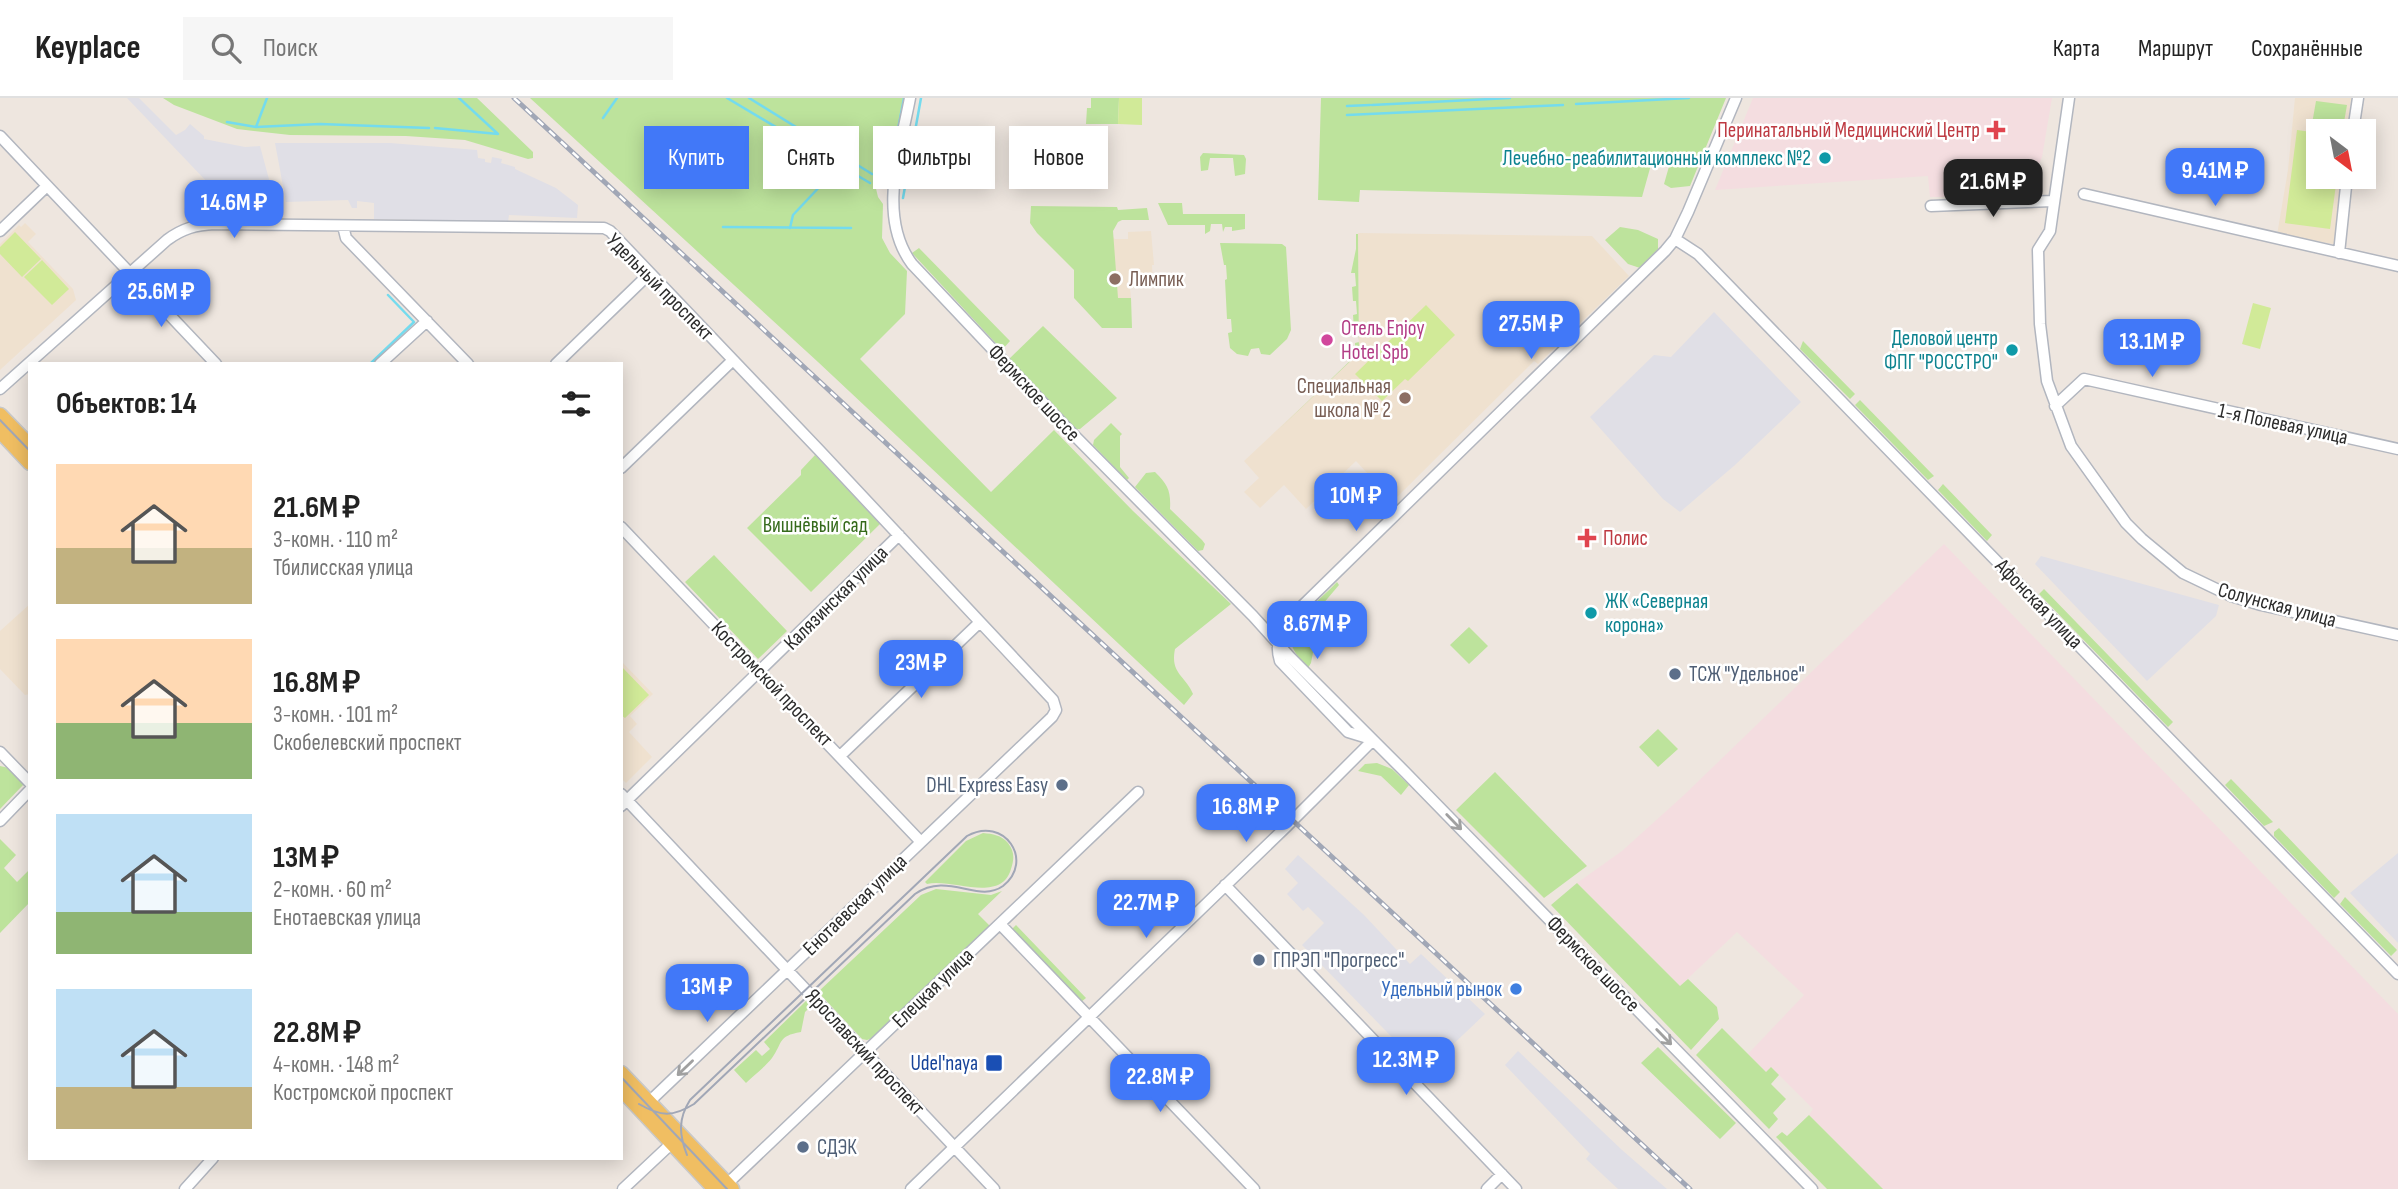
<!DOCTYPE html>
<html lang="ru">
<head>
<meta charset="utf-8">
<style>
  :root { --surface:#fff; --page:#f6f6f6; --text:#222; --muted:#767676; --line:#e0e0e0; --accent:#4178f8 }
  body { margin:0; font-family:"Sofia Sans Condensed",sans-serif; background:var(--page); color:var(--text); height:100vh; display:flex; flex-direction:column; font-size:26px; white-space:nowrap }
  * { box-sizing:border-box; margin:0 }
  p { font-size:23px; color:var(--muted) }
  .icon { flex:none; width:38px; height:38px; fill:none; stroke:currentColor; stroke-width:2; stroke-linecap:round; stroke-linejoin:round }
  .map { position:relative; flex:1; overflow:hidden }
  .side { position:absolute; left:28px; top:264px; width:595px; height:798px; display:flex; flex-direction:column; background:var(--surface); border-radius:0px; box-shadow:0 4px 18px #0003 }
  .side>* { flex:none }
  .banner { position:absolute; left:644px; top:28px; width:665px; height:63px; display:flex; gap:14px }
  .needle { width:46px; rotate:148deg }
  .tools { position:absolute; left:2306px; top:21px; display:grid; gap:14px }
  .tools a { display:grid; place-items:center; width:70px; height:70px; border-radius:0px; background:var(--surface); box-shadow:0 4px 18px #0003; font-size:35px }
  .price { position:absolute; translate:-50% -60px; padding:0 16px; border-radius:14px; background:var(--accent); color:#fff; font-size:23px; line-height:46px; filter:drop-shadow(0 2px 4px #0008) }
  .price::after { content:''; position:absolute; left:50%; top:42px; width:21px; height:16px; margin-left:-10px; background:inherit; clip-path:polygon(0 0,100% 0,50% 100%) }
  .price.current { background:#222; color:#fff }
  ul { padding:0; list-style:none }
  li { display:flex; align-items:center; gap:21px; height:175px; padding:0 28px }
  li span { display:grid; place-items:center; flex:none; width:196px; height:140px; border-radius:0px; color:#555 }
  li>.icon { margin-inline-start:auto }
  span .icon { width:84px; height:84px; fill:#fffc; stroke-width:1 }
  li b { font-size:30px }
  h2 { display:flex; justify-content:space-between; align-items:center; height:84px; padding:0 28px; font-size:30px }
  .pill { padding:0 24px; border-radius:0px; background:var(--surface); box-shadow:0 4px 18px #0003; font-size:24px; line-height:63px }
  .pill.current { background:var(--accent); color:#fff }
  header { display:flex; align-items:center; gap:42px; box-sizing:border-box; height:98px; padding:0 35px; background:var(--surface); border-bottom:2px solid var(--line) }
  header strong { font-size:33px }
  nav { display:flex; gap:38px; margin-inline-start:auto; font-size:24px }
  .search { width:490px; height:63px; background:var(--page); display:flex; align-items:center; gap:18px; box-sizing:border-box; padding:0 24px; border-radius:0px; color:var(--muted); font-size:26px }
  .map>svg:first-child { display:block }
</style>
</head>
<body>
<header>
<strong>Keyplace</strong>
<div class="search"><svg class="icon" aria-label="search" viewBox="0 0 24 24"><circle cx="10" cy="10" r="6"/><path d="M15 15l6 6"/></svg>Поиск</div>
<nav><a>Карта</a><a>Маршрут</a><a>Сохранённые</a></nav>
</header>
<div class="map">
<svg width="2398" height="1091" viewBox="0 0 2398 1091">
  <rect width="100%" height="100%" fill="#eee6df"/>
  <path fill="#e0dfe6" d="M127 0H139L176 37 185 32 190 26 204 38V41L245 49 260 48 277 111H219V107H213L208 112 203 108 191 118 184 111 210 87Z
    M275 45H390L477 52 478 60 485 61V64L491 65 492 59 502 61 501 65 515 69V71L556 90 578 107 577 120 509 117 508 124 374 121V105L357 103V110H352L348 102 286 104Z
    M1714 214 1801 304 1735 367 1680 414 1663 401 1590 319 1654 257 1671 259Z
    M2041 458 2219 507 2216 518 2147 583 2035 466Z
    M2398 755V845L2350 795Z
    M1298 757 1364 817 1410 866 1421 856 1485 916 1425 973 1302 847 1324 825 1308 809 1303 813 1287 796 1298 785 1285 771Z
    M1518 953 1622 1052 1667 1091H1618L1586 1061 1590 1056 1505 967Z"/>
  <path fill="#efe1cf" d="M2295 0H2351L2347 33H2319V79H2342L2334 146 2277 137 2288 72Z
    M25 125 36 136 28 144 73 191 76 202 0 272V146L19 127 21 129Z
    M1151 133 1154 167H1152L1153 187 1130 190 1131 200H1123V218L1079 175 1113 139 1115 141H1128V134Z
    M1358 135 1592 138 1629 178 1538 266 1534 263 1393 403 1356 363 1306 411 1284 387 1260 410 1244 394 1259 380 1244 363 1359 255Z
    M30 506V596L25 597 0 571V533Z
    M621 563 653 596 630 618 637 626 629 634 652 659 626 685 621 680Z"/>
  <path fill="#f4dde0" d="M1753 0H2052L2042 59 2034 79 2021 90 2007 96 1988 99H1930L1928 78 1715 92Z
    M1944 446 2398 916V1091H1883L1809 1017 1813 1011 1772 970 1766 974 1748 956 1804 897 1737 834 1680 888 1577 785 1622 753 1684 697Z"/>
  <path fill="#bde39c" d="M163 0H477L533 54V60L528 61 465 42 406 38 290 37 237 31 174 7Z
    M530 0H905L891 76 884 79 873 78 878 99 883 106 882 140 890 155 907 173 905 216 860 261 991 394 1054 332 1133 413 1231 506 1175 551C1170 576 1185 577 1193 596L1184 607 818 264Z
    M1091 0H1119L1118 26H1086L1087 10H1091Z
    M1321 0H1726L1690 88 1671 90 1664 86 1672 58 1654 56 1642 99 1360 92 1359 104 1318 102Z
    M2316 3 2347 7 2343 30 2312 26Z
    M1203 55 1244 57 1246 61 1245 76 1235 78 1233 60H1210L1208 72 1201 73 1200 59Z
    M1158 105H1182L1183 116H1245V131L1232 133V129H1225L1223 134 1222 126H1211L1210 133 1205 136V127H1168Z
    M1031 108 1117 109 1118 112 1147 110 1149 122H1122L1118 124 1113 133 1118 200H1131L1132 230H1102L1074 200V172L1037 135 1030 125Z
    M1620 129 1638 132 1658 141V151L1640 170 1628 166 1605 142Z
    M1356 136H1358L1359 255 1276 334 1355 258V245L1359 244 1358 231H1354L1353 217 1357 216 1356 203H1353L1352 189 1356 188 1355 175H1351L1356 151Z
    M1220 145 1282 146 1286 149 1291 232 1287 241 1270 257 1261 256 1259 250 1251 251 1248 258 1237 256 1230 250 1228 235 1232 234 1231 221H1227L1225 182 1227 181 1226 167H1224Z
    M919 150 1010 243 1002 252 912 155Z
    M1043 228 1117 300 1080 331H1076L1008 262Z
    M1803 243 1855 296 1850 301 1800 251Z
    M1860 302 1934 378 1928 382 1855 307Z
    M1111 325 1122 336 1120 338V369L1129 380 1127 382 1093 347 1094 342Z
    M815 357 880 426 811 494 747 430 801 377V372Z
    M1155 374C1168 387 1171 393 1170 411L1202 442 1205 446 1203 452 1198 453 1135 389 1146 375Z
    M1943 386 1992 437 1987 443 1938 392Z
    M714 457 787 533 758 561 685 484Z
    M1337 484 1339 487 1322 507 1311 565 1308 570C1301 562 1291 553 1291 541 1291 524 1325 497 1337 484Z
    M2044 491 2173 624 2168 629 2039 496Z
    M1469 529 1488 548 1469 566 1450 547Z
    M1658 631 1678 651 1658 669 1639 649Z
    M1377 665 1392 671 1409 687 1401 697 1381 678 1358 673 1365 666Z
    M0 668 9 670 24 686 0 711Z
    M1495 674 1587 768 1544 800 1456 712Z
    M2231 681 2273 724 2264 728 2225 687Z
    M2279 730 2340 794 2334 800 2274 738V734Z
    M983 735C993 736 1001 737 1008 745 1015 754 1014 762 1011 771 1001 806 952 780 927 786L925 784 966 743Z
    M0 741 16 757 4 770 17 784 30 771V804L0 835Z
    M1577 785 1680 888 1688 881 1717 909 1719 921 1691 952 1551 807Z
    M936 791 991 797 1002 793 978 816 990 828 873 940 867 942 862 941 818 894 921 797Z
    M2345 799 2397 852 2391 858 2340 806Z
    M1016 827 1086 900 1081 904 1012 831Z
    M807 902 812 907 805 914 801 934C777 938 783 945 772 960 765 969 754 977 746 985L734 972 756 952 762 958 770 951 764 944Z
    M1722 930 1766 974 1771 969 1779 977 1771 986 1786 1001 1773 1015 1778 1021 1769 1031 1696 957Z
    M1658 949 1736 1025 1720 1041 1641 965Z
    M1809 1017 1883 1091H1827L1776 1039 1782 1034 1787 1038Z"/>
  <path fill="#d1ea98" d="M1119 0H1142V27L1118 26Z
    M2297 32 2319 35V79H2337L2330 131 2285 125Z
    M15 134 41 161 22 179 0 156V149Z
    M42 162 69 191 52 207 24 179Z
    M2253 205 2271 210 2260 251 2242 246Z
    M1426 207 1455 237 1408 283 1405 281 1382 303 1355 276Z
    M621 568 649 597 625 620 621 617Z"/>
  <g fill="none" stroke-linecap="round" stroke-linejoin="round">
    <path stroke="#74dbee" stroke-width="2.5" d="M727 0 870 85
      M749 0 872 76
      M1576 6 1689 0
      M1372 7 1510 0
      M1347 8 1370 7
      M1347 17 1563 7
      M603 20 617 0
      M227 24 256 29 320 26 429 30
      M256 29 267 0
      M435 30 498 36 459 0
      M898 31 904 0
      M903 100 921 0
      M723 129 851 130
      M790 130 793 117 839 68
      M370 266 414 224 388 197"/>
    <defs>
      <path id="minor" d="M910 0C900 53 877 119 912 166L1064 327 1253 518 1290 559 1406 675 1812 1091
        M2069 0 2050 133 2038 152 2040 226 2047 283 2071 348 2126 425 2142 441 2183 475 2231 498 2261 507 2398 537
        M2353 33 2358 0
        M0 38 216 266
        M2084 96 2398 168
        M1931 108 2053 103
        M343 128 346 140 468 266
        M0 133 47 88
        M1675 141 1698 156 2398 876
        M2339 155 2347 79
        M380 266 427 223
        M556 266 649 176
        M0 291 167 142C183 130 196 127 215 126L604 130 610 133 819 352 1053 602 1056 612 1052 619 649 1004
        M2055 308 2084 281 2398 351
        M621 370 733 262
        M621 429 921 744
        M1371 641 1348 634 1280 563C1274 544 1281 532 1293 517L1665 153 1675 141 1688 114 1736 0
        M0 654 30 685
        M840 658 980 524
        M621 696 994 1091
        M621 708 899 437
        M0 723 30 692
        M1225 787 1516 1091
        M1000 826 1254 1091
        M727 1086 1138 694
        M185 1091 213 1060
        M623 1091 672 1045
        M911 1091 1287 728 1373 642
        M1487 1091 1502 1076"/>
      <path id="major" d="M0 317 30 348
        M0 333 30 365
        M621 975 732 1091
        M621 991 715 1091"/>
    </defs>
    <use href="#minor" stroke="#b2b6bf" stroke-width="13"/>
    <use href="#major" stroke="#c8c8c8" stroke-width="17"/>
    <use href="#minor" stroke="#fff" stroke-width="10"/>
    <use href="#major" stroke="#f0be62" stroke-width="14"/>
    <path stroke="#a1a7b6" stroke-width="2" d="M0 322 30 353
      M621 979 727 1091
      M639 1006C661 1019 673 1019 694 1006L915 796C948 773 978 806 1003 788 1035 763 1004 717 967 738L690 1002C678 1021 679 1036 687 1057"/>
    <defs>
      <path id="rail" d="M514 0 1690 1091"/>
    </defs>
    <use href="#rail" stroke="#a1a7b6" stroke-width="5"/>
    <use href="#rail" stroke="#fff" stroke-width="2.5" stroke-dasharray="8" stroke-linecap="butt"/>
  </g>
  <defs><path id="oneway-shaft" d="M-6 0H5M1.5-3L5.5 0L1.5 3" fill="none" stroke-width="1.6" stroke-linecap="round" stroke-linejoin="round" transform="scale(1.75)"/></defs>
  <g stroke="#a0a0a0">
    <use href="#oneway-shaft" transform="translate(1454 724) rotate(46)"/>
    <use href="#oneway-shaft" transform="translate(1664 939) rotate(46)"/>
    <use href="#oneway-shaft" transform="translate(685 970) rotate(136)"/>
  </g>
  <g fill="#e0444e" stroke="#fff" stroke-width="2.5">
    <path d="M1992.5 21.5h7v7h7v7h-7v7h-7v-7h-7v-7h7z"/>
    <path d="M1583.5 429.5h7v7h7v7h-7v7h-7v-7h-7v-7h7z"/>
  </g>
  <g fill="#0f9aa8" stroke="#fff" stroke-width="2.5">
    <circle cx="1825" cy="60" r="7"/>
    <circle cx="2012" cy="252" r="7"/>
    <circle cx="1591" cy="515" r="7"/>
  </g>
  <g fill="#8d6e63" stroke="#fff" stroke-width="2.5">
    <circle cx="1115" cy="181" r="7"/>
    <circle cx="1405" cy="300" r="7"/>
  </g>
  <circle fill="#d1479c" stroke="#fff" stroke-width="2.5" cx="1327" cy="242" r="7"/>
  <g fill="#5c6f8a" stroke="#fff" stroke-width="2.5">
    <circle cx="1675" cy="576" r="7"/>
    <circle cx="1062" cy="687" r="7"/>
    <circle cx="1259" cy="862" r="7"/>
    <circle cx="803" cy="1049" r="7"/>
  </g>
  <circle fill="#3f7fe0" stroke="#fff" stroke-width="2.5" cx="1516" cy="891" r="7"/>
  <rect fill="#1a4fb4" stroke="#fff" stroke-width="2.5" x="985" y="956" width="18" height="18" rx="3.5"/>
  <g text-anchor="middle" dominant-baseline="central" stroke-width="5" stroke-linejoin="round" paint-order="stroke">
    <g font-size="21" fill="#be3a42" stroke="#fff" text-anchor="end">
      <text x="1980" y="32">Перинатальный Медицинский Центр</text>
      <text x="1603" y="440" text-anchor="start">Полис</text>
    </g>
    <g font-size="21" fill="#0d838f" stroke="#fff" text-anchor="end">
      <text x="1811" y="60">Лечебно-реабилитационный комплекс №2</text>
      <text x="1998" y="240">Деловой центр<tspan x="1998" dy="24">ФПГ "РОССТРО"</tspan></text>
      <text x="1605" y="503" text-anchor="start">ЖК «Северная<tspan x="1605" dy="24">корона»</tspan></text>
    </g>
    <g font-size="21" fill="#785e54" stroke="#fff" text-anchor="start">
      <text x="1129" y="181">Лимпик</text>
      <text x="1391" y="288" text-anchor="end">Специальная<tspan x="1391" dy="24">школа № 2</tspan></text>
    </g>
    <g font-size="21" fill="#2c2c2c" stroke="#fff">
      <text transform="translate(660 189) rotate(45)">Удельный проспект</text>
      <text transform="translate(1034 295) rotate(47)">Фермское шоссе</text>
      <text transform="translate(2283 326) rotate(12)">1-я Полевая улица</text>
      <text transform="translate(836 500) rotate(-45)">Калязинская улица</text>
      <text transform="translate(2039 506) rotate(46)">Афонская улица</text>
      <text transform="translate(2277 507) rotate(15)">Солунская улица</text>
      <text transform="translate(772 586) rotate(46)">Костромской проспект</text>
      <text transform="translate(855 807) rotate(-44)">Енотаевская улица</text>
      <text transform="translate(1593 866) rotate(46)">Фермское шоссе</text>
      <text transform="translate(933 890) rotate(-44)">Елецкая улица</text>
      <text transform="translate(865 954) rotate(47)">Ярославский проспект</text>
    </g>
    <g font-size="21" fill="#b23c85" stroke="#fff" text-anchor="start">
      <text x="1341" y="230">Отель Enjoy<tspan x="1341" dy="24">Hotel Spb</tspan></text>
    </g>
    <g font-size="21" fill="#356a1b" stroke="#fff">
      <text x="815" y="427">Вишнёвый сад</text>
    </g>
    <g font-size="21" fill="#4e5e75" stroke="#fff" text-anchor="start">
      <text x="1689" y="576">ТСЖ "Удельное"</text>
      <text x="1048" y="687" text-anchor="end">DHL Express Easy</text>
      <text x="1273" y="862">ГПРЭП "Прогресс"</text>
      <text x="817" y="1049">СДЭК</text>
    </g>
    <g font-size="21" fill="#366cbe" stroke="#fff" text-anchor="end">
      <text x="1502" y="891">Удельный рынок</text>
    </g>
    <g font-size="21" fill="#164399" stroke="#fff" text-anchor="end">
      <text x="978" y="965">Udel'naya</text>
    </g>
  </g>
</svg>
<div class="tools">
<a><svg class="needle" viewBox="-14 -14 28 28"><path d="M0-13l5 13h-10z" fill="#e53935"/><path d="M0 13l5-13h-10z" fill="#767676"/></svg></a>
</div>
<b class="price" style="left:2215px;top:110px">9.41M ₽</b>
<b class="price current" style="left:1993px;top:121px">21.6M ₽</b>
<b class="price" style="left:234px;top:142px">14.6M ₽</b>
<b class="price" style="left:161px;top:231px">25.6M ₽</b>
<b class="price" style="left:1531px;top:263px">27.5M ₽</b>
<b class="price" style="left:2152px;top:281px">13.1M ₽</b>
<b class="price" style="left:1356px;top:435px">10M ₽</b>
<b class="price" style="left:1317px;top:563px">8.67M ₽</b>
<b class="price" style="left:921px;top:602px">23M ₽</b>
<b class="price" style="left:1246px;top:746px">16.8M ₽</b>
<b class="price" style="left:1146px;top:842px">22.7M ₽</b>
<b class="price" style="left:707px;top:926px">13M ₽</b>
<b class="price" style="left:1406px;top:999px">12.3M ₽</b>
<b class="price" style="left:1160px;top:1016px">22.8M ₽</b>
<div class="banner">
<a class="pill current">Купить</a>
<a class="pill">Снять</a>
<a class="pill">Фильтры</a>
<a class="pill">Новое</a>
</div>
<section class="side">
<h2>Объектов: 14<svg class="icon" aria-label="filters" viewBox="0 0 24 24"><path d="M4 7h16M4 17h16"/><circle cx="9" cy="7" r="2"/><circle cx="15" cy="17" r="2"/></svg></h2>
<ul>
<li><span style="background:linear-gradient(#ffd9b3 60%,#c2b280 0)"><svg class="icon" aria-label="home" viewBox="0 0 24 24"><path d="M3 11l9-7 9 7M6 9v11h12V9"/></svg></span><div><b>21.6M ₽</b><p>3-комн. · 110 m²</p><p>Тбилисская улица</p></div></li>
<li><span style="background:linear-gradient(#ffd9b3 60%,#8fb573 0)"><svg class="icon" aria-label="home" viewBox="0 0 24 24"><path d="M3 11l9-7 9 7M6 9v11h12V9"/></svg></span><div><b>16.8M ₽</b><p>3-комн. · 101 m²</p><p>Скобелевский проспект</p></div></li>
<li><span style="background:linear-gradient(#bfe0f5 70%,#8fb573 0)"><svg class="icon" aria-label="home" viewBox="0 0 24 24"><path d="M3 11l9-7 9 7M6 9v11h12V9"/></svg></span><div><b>13M ₽</b><p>2-комн. · 60 m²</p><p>Енотаевская улица</p></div></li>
<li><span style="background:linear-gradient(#bfe0f5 70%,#c2b280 0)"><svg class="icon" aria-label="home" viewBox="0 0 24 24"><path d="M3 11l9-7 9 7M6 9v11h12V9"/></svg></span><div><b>22.8M ₽</b><p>4-комн. · 148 m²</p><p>Костромской проспект</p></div></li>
</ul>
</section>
</div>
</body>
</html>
